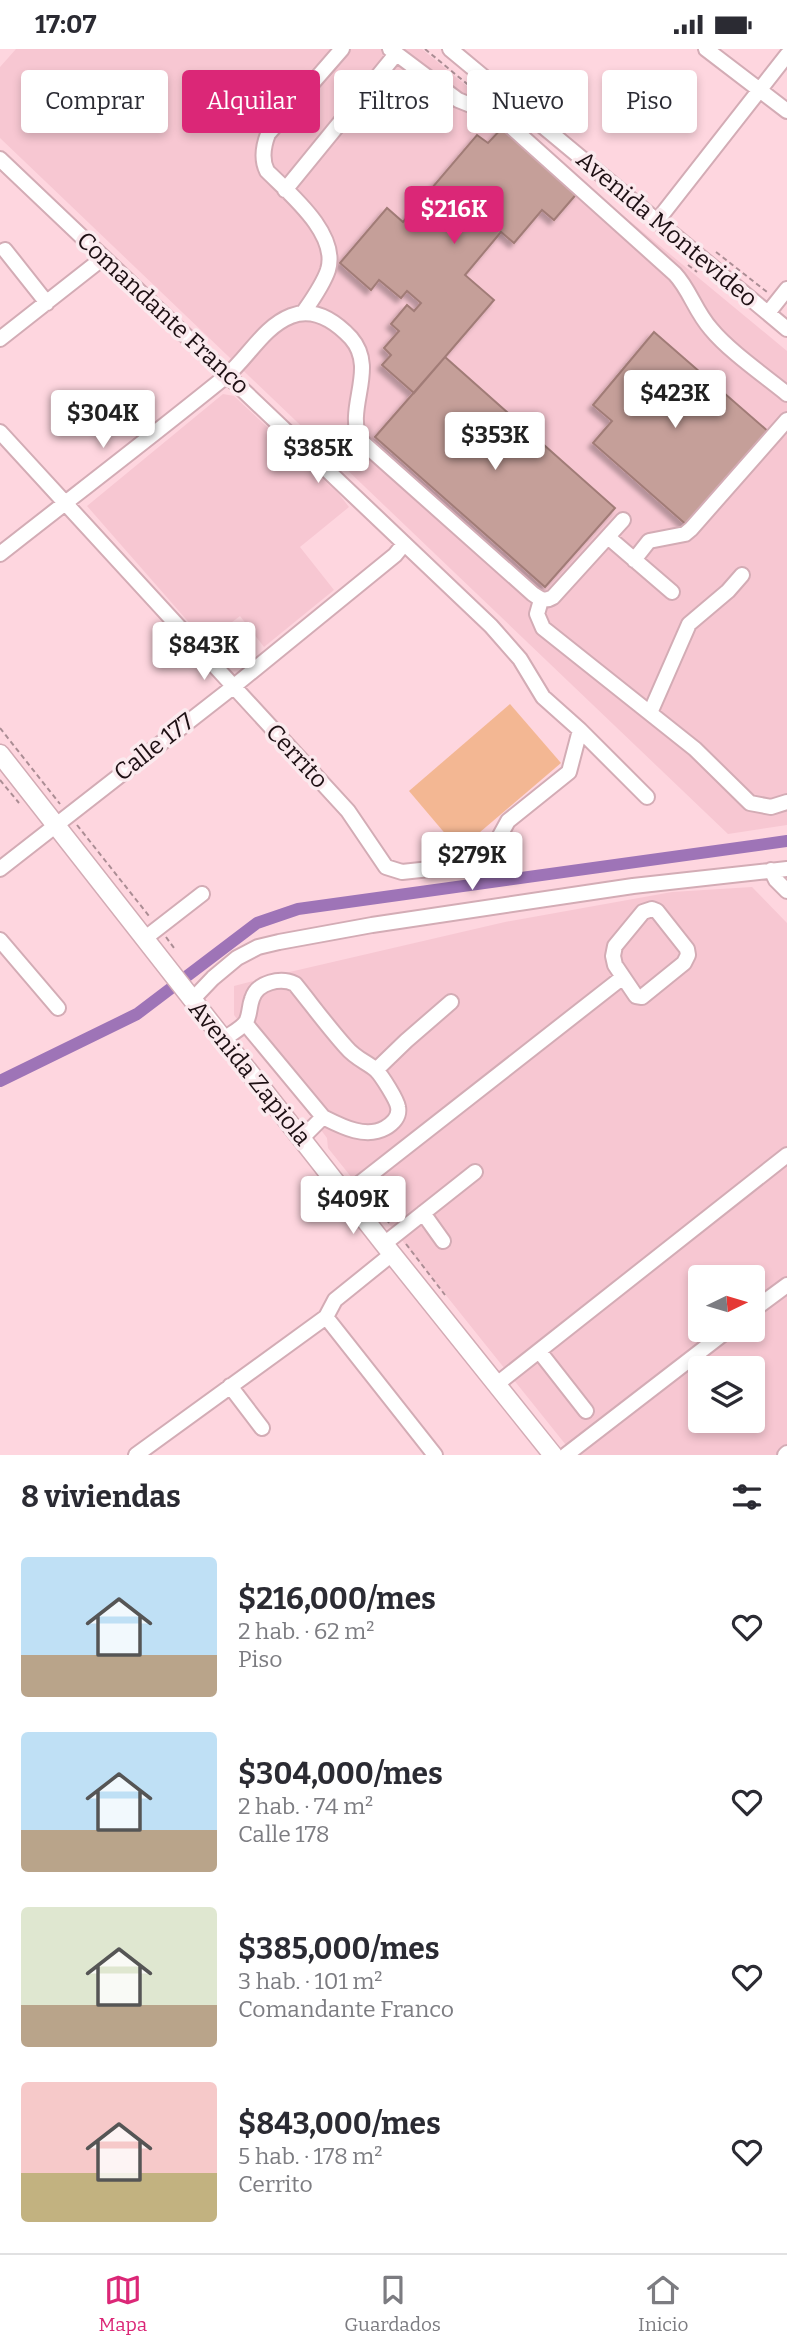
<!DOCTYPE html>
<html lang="es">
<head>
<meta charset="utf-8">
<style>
  :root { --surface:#fff; --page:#f7f7f7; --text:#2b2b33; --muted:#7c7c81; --line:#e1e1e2; --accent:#db2777 }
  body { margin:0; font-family:Bitter,serif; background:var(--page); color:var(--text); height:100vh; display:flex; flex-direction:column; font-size:26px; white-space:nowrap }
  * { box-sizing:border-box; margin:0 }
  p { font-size:23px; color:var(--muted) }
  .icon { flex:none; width:38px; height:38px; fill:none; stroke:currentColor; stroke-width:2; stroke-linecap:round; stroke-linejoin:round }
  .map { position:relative; height:1406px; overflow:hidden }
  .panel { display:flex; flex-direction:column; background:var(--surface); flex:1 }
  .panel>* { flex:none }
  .hud { position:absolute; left:21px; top:21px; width:746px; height:63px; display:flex; gap:14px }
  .needle { width:46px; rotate:85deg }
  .fabs { position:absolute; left:688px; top:1216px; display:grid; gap:14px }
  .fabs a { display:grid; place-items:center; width:77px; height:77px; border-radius:7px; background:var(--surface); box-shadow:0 4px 10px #0003; font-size:35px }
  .price { position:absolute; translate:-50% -60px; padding:0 16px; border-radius:7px; background:#fff; color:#222; font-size:23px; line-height:46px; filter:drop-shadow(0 2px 4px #0008) }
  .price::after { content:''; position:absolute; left:50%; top:42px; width:21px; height:16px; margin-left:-10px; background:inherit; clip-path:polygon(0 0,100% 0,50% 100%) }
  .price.current { background:var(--accent); color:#fff }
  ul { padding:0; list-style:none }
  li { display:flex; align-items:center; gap:21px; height:175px; padding:0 21px }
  li span { display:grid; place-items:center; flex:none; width:196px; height:140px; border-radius:7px; color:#555 }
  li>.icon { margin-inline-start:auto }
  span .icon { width:84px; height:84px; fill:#fffc; stroke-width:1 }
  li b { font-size:30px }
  h2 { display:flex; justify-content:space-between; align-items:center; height:84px; padding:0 21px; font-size:30px }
  .tag { padding:0 24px; border-radius:7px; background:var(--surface); box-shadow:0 4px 10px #0003; font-size:24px; line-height:63px }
  .tag.current { background:var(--accent); color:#fff }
  .status { display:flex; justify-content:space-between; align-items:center; height:49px; padding:0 35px; background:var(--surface); direction:ltr }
  .status svg { height:19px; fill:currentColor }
  .tab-bar { display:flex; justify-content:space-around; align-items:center; height:98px; border-top:2px solid var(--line); background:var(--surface); font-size:19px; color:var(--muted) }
  .tab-bar a { display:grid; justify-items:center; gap:4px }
  .tab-bar .current { color:var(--accent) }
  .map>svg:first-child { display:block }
</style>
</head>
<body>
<div class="status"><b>17:07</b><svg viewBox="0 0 49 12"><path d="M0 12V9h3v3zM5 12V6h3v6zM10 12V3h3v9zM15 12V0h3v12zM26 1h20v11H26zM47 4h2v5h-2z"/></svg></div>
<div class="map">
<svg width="787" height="1406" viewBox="0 0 787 1406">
  <defs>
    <filter id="shadow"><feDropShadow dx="-4.5" dy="4.5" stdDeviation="2" flood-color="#0004"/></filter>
  </defs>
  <rect width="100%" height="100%" fill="#fed6df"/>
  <path fill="#f7c7d2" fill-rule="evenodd" d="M16 0H422L787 302V776L728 785 0 89V18Z
    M223 345 234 347 338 444 349 458 300 498 334 541 264 598 240 567 206 593 87 457Z
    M752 838 787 874V1406H574L328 1099 327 1089 234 966V937L268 928 505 873 672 843ZM700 1228H752V1281H700ZM700 1320H752V1372H700Z"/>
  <path fill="#f3b793" d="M510 655 561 714 459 801 409 742Z"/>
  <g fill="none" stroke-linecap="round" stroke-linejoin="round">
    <path stroke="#9e74b7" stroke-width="12" d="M0 1032 137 965 257 874 298 860 787 792"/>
  </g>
  <path fill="#c59f99" stroke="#a17c77" stroke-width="2" filter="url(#shadow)" d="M504 77 579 142 554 171 542 161 514 194 501 183 465 226 494 251 414 344 382 316 391 306 384 299 399 282 391 275 407 256 414 262 421 254 407 242 401 249 379 231 371 241 340 214 387 159 403 173 477 86 488 94Z
    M654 283 770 384 689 478 593 394 612 372 593 356Z
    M445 308 615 459 545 538 375 388Z"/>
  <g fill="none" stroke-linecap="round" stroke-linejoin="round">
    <defs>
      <path id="minor" d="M390 0 458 51 488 63 508 75 675 225C690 241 695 262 711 280 729 302 765 327 787 345
        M450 0 787 280
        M706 0 787 62
        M0 110 491 577 520 610 543 648 580 681 647 748
        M285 141 396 5
        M657 172 787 6
        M5 201 47 254
        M303 264C312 251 323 236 328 221 339 185 290 145 267 122 261 110 263 98 268 85L342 0
        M768 264 787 240
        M0 290 103 209
        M0 383 348 762 386 818 402 823 430 820
        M608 488 672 543
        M0 505C75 446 151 388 225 328 248 309 263 278 291 267 314 258 335 272 351 289 378 320 345 358 360 391L533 545C540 550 545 553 553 548L623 471
        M634 511 649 492 685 485 691 480 787 371
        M541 551 537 565 543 579 695 700 750 754 771 758 787 753
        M650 664 689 575 728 542 742 526
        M497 792 508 772 569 723 580 681
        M0 820 233 638 395 506 404 495
        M771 821 776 831 787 842
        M652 860 657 862 687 900 688 906 684 914 642 948 636 947 615 916 613 907 615 897 643 863Z
        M144 890 202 845
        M0 891 58 959
        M192 951 213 929 237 909 258 898 279 893 372 876 633 837 787 820
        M245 974 323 1068
        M223 991C230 985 241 980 246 973 250 966 249 958 252 950 257 933 281 928 295 935 312 956 328 978 346 998 356 1010 367 1013 376 1021 382 1027 397 1051 398 1058 400 1068 392 1075 385 1079 365 1090 341 1077 323 1068L302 1089
        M376 1021 406 992 451 953
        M346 1145 623 928
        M423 1164 443 1192
        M384 1195 475 1123
        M752 1262 787 1236
        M326 1268 435 1406
        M539 1302 586 1362
        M497 1335 787 1106
        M230 1337 262 1379
        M136 1406 326 1268 335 1251 392 1205
        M566 1406 728 1281
        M785 1406 787 1404"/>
      <path id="major" d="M0 705 384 1195 553 1406"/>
    </defs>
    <use href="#minor" stroke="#d3acb5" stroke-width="18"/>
    <use href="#major" stroke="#d3acb5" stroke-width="21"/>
    <path stroke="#ab8d94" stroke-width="2" stroke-dasharray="5 3.5" stroke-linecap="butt" d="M425 0 478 44
      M716 203 767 243
      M688 216 697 223
      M0 679 60 755
      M0 731 19 754
      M77 776 149 867
      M166 888 174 899 173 900
      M367 1146 389 1174
      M406 1195 445 1246"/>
    <use href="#minor" stroke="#fff" stroke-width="14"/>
    <use href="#major" stroke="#fff" stroke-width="18"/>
  </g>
  <g text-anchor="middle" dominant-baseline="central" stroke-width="7" stroke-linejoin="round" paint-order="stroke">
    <g font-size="24" fill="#1e1014" stroke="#fbeaee">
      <text transform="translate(667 180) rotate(40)">Avenida Montevideo</text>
      <text transform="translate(163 264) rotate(43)">Comandante Franco</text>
      <text transform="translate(154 698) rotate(-38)">Calle 177</text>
      <text transform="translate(297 707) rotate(47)">Cerrito</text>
      <text transform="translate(250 1024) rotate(51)">Avenida Zapiola</text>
    </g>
  </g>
</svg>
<div class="fabs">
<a><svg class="needle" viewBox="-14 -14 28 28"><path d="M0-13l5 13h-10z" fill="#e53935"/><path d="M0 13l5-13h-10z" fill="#7c7c81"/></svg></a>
<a><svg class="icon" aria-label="layers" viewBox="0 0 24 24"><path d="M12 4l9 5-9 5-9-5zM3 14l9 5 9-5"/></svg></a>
</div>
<b class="price current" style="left:454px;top:197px">$216K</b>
<b class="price" style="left:675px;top:381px">$423K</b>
<b class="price" style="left:103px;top:401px">$304K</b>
<b class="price" style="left:495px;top:423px">$353K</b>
<b class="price" style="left:318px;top:436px">$385K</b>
<b class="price" style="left:204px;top:633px">$843K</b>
<b class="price" style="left:472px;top:843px">$279K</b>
<b class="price" style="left:353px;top:1187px">$409K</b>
<div class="hud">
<a class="tag">Comprar</a>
<a class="tag current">Alquilar</a>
<a class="tag">Filtros</a>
<a class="tag">Nuevo</a>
<a class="tag">Piso</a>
</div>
</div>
<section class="panel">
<h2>8 viviendas<svg class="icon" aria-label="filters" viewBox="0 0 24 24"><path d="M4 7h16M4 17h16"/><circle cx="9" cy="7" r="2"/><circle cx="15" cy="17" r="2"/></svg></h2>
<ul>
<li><span style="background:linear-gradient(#bfe0f5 70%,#b9a48a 0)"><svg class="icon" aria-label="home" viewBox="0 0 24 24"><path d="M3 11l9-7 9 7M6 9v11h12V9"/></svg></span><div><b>$216,000/mes</b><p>2 hab. · 62 m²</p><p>Piso</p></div><svg class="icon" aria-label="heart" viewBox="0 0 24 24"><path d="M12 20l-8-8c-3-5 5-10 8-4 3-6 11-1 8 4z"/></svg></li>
<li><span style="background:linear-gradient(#bfe0f5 70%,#b9a48a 0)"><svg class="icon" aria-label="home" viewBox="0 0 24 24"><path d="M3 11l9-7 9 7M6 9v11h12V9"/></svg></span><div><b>$304,000/mes</b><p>2 hab. · 74 m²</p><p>Calle 178</p></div><svg class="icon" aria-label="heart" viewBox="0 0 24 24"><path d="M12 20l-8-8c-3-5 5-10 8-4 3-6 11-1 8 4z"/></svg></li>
<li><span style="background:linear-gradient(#dfe7d0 70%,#b9a48a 0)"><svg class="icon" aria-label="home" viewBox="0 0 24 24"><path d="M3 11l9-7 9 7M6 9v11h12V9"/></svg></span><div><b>$385,000/mes</b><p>3 hab. · 101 m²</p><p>Comandante Franco</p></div><svg class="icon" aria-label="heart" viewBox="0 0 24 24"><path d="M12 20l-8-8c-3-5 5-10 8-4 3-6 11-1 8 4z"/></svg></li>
<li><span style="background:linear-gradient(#f6c9c9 65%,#c2b280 0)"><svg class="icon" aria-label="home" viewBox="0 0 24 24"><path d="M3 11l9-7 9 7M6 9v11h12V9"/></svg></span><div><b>$843,000/mes</b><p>5 hab. · 178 m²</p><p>Cerrito</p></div><svg class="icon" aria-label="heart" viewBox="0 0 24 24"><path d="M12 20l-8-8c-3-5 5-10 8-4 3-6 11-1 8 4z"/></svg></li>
</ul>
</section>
<nav class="tab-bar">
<a class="current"><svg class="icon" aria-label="map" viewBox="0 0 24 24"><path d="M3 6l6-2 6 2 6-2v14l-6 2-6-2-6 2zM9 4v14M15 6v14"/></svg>Mapa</a>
<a><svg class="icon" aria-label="saved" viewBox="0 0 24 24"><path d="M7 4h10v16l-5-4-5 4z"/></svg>Guardados</a>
<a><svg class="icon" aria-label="home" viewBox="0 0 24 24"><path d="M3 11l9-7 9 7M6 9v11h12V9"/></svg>Inicio</a>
</nav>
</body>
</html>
